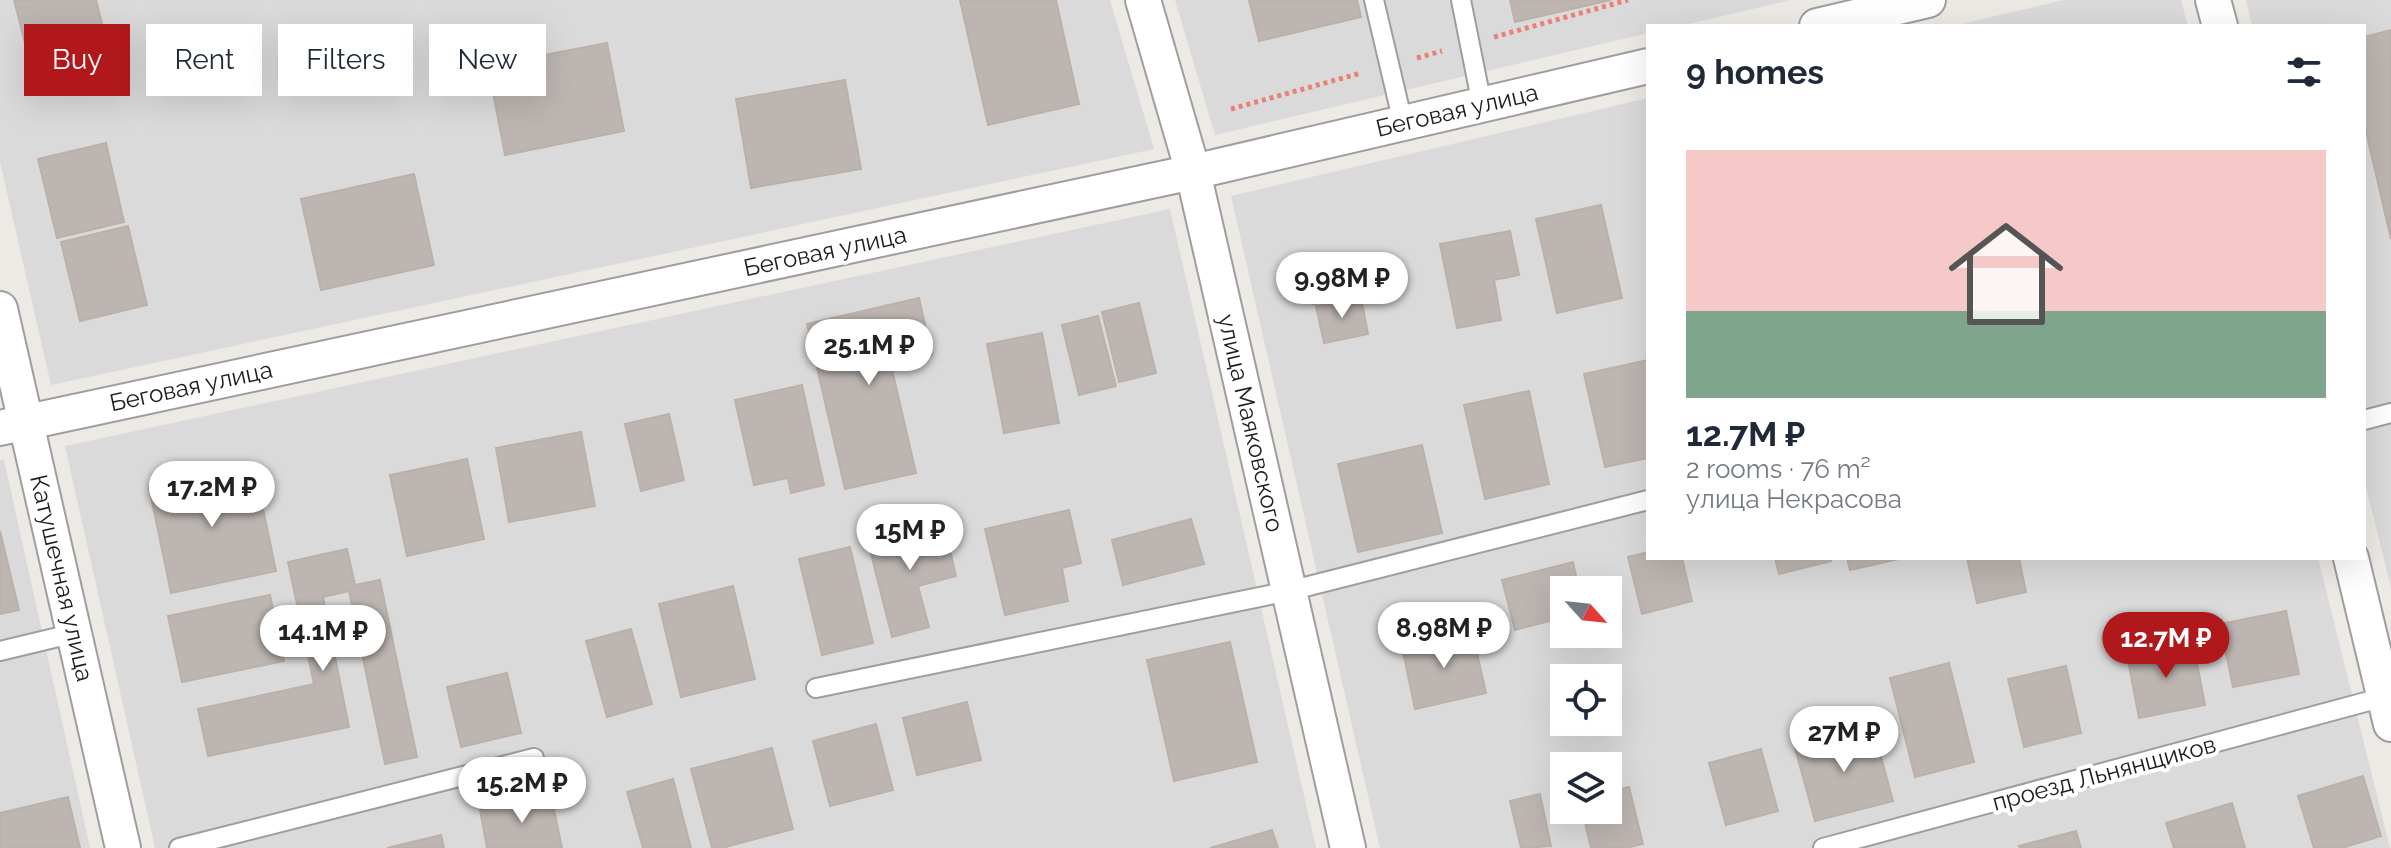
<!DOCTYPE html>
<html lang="en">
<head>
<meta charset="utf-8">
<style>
  :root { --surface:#fff; --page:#f2f2f3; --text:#1f2937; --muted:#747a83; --accent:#b1181b }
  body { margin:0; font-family:Raleway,sans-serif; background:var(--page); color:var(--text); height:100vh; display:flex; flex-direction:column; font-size:30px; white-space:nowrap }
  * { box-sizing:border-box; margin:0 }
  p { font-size:26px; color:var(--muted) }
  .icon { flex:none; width:44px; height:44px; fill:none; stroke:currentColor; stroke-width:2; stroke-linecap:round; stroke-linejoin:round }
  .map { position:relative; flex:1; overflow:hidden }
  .panel { position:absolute; left:1646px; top:24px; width:720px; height:536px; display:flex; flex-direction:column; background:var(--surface); border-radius:0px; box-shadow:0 8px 32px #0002 }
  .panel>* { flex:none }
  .banner { position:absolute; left:24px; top:24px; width:760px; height:72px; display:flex; gap:16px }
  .needle { width:52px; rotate:117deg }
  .tools { position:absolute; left:1550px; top:576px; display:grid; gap:16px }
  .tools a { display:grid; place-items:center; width:72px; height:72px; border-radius:0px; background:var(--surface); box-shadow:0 8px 32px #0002; font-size:40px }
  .price { position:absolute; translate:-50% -68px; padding:0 18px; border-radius:28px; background:#fff; color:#222; font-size:26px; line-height:52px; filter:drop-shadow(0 2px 4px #0008) }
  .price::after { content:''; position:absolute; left:50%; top:48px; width:24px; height:18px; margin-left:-12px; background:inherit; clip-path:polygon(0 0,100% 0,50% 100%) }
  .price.on { background:var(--accent); color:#fff }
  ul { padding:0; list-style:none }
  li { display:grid; align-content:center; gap:16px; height:424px; padding:0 40px }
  li span { display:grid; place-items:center; height:248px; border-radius:0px; color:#555 }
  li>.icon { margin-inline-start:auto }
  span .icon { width:144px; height:144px; fill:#fffc; stroke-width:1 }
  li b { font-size:34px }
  h2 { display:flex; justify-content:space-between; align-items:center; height:96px; padding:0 40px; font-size:34px }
  .chip { padding:0 28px; border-radius:0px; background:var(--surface); box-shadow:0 8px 32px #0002; font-size:28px; line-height:72px }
  .chip.on { background:var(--accent); color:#fff }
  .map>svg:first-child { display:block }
</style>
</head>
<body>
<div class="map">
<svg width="2391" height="848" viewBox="0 0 2391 848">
  <rect width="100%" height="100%" fill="#ede9e4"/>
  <path fill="#dbdada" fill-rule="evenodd" d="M0 0H1110L1154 149 51 385 0 162Z
    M1175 0H1791L1680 26H1648V33L1215 135Z
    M2064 0H2181L2188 26H1953Z
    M2246 0H2391V588L2364 479V26H2252Z
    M1648 98V558H2318L2390 848H1380L1231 196ZM1564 590H1608V634H1564ZM1564 678H1608V722H1564ZM1564 766H1608V810H1564Z
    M1170 209 1316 848H155L65 446Z
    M0 460H4L90 848H0Z"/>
  <path fill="#bcb5b1" stroke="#bcb0a8" stroke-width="2" d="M14 0H96L112 62 35 82Z
    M960 0H1056L1079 104 988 125Z
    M1249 0H1357L1361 17 1259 41Z
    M1510 0H1611L1515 22Z
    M2391 30V239L2364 123V37Z
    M607 43 624 131 505 155 488 66Z
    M845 80 861 169 751 188 736 99Z
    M106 143 124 222 57 238 38 159Z
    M414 174 434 265 321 290 301 199Z
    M1601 205 1622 298 1557 313 1536 219Z
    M128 226 147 305 80 321 61 242Z
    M1510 231 1519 275 1494 280 1501 320 1457 328 1440 244Z
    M1351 258 1358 294 1313 304 1306 267Z
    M1361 297 1368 334 1324 343 1316 306Z
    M919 298 932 355 891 365 916 473 845 489 807 324Z
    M1139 303 1156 373 1119 382 1102 312Z
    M1098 316 1116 386 1079 395 1062 325Z
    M1042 333 1059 423 1004 433 987 344Z
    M1648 360V458L1605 467 1584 374Z
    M802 385 824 485 791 493 788 478 754 485 735 400Z
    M1529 391 1549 484 1485 499 1464 405Z
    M669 414 684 480 641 491 625 424Z
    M581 432 595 506 509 522 496 448Z
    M1422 445 1442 533 1358 552 1338 464Z
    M467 459 484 539 407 556 390 475Z
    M254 465 276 571 171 593 149 487Z
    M1069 510 1081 563 1062 568 1068 601 1005 615 985 529Z
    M1191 519 1204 564 1123 585 1112 540Z
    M943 520 956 576 918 586 929 627 892 637 867 538Z
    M0 531 19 610 0 614Z
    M850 547 873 643 822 655 799 559Z
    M347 549 355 585 380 580 417 757 385 764 349 591 323 597 349 727 208 756 198 709 314 684 288 562Z
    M1648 552V558H1682L1692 601 1642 614 1628 557Z
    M1775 558H1830L1831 561 1779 574Z
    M1847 558H1903L1850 570Z
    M1967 558H2019L2026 592 1977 603Z
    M1573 562 1579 590H1564V617L1515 630 1502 580Z
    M733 586 755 679 681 697 659 604Z
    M270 595 284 661 182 682 168 616Z
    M2286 611 2299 674 2233 687 2220 624Z
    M631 629 652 704 607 717 586 641Z
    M1472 631 1486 693 1415 709 1402 647Z
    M1230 642 1257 762 1174 781 1147 660Z
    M2193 642 2205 705 2139 718 2127 655Z
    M1949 663 1974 762 1915 777 1890 678Z
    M2066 666 2081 733 2024 747 2008 679Z
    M507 673 521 733 461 747 447 687Z
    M967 702 981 760 917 775 903 718Z
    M876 724 893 790 830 806 813 741Z
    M1873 727 1893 801 1815 821 1795 748Z
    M772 748 793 829 722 848H712L691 769Z
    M1761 749 1778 811 1726 825 1709 763Z
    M2363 776 2381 836 2342 848H2314L2298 796Z
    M673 779 691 848H643L627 792Z
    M1629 787 1643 844 1626 848H1591L1582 810H1608V792Z
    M1540 794 1551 846 1521 848 1510 801Z
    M551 795 562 848H487L480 810Z
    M68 797 80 848H0V813Z
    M2232 803 2245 848H2174L2166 823Z
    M1272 830 1278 848H1210Z
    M2076 831 2081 848H2020L2019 846Z
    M441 835 444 848H387Z"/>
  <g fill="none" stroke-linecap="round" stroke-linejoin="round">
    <defs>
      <path id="lane" d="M1374 0 1403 123
        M1461 0 1482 105
        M2364 420 2391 413
        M0 651 75 633
        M816 688 1289 591 1648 500
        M179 848 534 758
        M1823 848 2384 697"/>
      <path id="street" d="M1143 0 1193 172 1348 848
        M2213 0 2220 26
        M1817 26 1928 0
        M0 309 123 848
        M0 428 1193 172 1648 66
        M2351 558 2391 724"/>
    </defs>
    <use href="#lane" stroke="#9e9e9e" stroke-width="22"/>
    <use href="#street" stroke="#9e9e9e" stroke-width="38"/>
    <path stroke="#e88279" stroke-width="5" stroke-dasharray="4 4" stroke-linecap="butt" d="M1494 37 1628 0
      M1417 58 1442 51
      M1231 109 1361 73"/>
    <use href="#lane" stroke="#fff" stroke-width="18"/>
    <use href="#street" stroke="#fff" stroke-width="34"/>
  </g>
  <g text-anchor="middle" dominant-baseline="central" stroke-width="8" stroke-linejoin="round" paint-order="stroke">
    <g font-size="24" fill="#1d1d1d" stroke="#fff">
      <text transform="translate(1457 110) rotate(-13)">Беговая улица</text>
      <text transform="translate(825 251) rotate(-12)">Беговая улица</text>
      <text transform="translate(191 386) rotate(-12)">Беговая улица</text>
      <text transform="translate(1251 423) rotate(77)">улица Маяковского</text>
      <text transform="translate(62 578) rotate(77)">Катушечная улица</text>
      <text transform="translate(2104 773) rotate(-15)">проезд Льнянщиков</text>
    </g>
  </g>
</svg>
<div class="tools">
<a><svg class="needle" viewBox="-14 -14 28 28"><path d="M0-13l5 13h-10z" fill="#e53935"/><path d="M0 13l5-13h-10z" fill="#747a83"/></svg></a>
<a><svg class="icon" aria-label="locate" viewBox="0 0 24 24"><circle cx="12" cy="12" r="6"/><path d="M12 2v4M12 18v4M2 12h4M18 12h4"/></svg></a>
<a><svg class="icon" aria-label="layers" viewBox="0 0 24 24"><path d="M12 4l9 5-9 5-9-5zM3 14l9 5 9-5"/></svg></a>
</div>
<b class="price" style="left:1342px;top:320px">9.98M ₽</b>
<b class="price" style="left:869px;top:387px">25.1M ₽</b>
<b class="price" style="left:212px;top:529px">17.2M ₽</b>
<b class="price" style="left:910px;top:572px">15M ₽</b>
<b class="price" style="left:1444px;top:670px">8.98M ₽</b>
<b class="price" style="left:323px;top:673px">14.1M ₽</b>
<b class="price on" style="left:2166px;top:680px">12.7M ₽</b>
<b class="price" style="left:1844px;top:774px">27M ₽</b>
<b class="price" style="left:522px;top:825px">15.2M ₽</b>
<div class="banner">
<a class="chip on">Buy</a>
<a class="chip">Rent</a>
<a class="chip">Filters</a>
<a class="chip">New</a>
</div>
<section class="panel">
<h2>9 homes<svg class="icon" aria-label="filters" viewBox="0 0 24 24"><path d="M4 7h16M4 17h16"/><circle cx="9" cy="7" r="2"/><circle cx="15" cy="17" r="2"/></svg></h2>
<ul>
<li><span style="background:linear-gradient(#f6c9c9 65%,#7fa58c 0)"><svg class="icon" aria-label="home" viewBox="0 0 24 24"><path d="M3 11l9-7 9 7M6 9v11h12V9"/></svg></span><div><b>12.7M ₽</b><p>2 rooms · 76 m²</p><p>улица Некрасова</p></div></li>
</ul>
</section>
</div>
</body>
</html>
